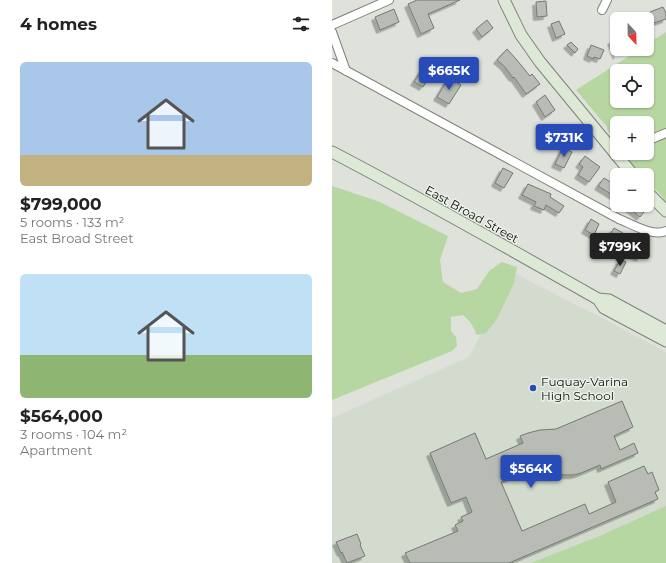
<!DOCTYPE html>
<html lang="en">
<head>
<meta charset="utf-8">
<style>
  :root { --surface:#fff; --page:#f6f6f6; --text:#222; --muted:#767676; --accent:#284bba }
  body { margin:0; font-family:Montserrat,sans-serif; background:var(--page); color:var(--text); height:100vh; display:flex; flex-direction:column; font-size:15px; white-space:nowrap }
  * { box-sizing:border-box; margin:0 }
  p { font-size:13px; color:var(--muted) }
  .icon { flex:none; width:22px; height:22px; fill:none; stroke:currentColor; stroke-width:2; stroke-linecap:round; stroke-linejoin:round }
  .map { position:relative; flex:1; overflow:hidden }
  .sheet { display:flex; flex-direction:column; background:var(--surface); width:332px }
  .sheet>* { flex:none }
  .needle { width:26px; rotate:158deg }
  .fabs { position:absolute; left:278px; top:12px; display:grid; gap:8px }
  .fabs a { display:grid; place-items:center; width:44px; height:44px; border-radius:6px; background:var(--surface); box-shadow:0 1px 3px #0004; font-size:20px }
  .price { position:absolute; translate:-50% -34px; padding:0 9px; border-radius:4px; background:var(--accent); color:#fff; font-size:13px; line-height:26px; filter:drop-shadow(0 1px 2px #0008) }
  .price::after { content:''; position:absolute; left:50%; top:24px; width:12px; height:9px; margin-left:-6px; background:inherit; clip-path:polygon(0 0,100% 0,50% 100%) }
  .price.on { background:#222; color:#fff }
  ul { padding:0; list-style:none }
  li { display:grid; align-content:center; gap:8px; height:212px; padding:0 20px }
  li span { display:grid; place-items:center; height:124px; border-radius:6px; color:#555 }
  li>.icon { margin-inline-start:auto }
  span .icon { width:72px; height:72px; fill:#fffc; stroke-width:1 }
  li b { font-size:17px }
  h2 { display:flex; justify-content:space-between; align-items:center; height:48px; padding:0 20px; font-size:17px }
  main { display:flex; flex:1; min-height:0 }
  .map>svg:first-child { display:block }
</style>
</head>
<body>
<main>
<section class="sheet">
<h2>4 homes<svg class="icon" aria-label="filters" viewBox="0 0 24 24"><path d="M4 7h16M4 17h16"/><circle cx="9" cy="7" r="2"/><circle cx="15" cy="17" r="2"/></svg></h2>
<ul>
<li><span style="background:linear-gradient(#a9c7e8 75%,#c2b280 0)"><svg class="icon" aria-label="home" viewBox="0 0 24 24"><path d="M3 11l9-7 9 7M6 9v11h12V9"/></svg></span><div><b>$799,000</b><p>5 rooms · 133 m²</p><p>East Broad Street</p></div></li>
<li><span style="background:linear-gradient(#bfe0f5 65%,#8fb573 0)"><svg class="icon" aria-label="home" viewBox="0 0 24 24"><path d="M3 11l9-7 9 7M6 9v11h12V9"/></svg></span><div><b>$564,000</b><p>3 rooms · 104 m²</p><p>Apartment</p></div></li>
</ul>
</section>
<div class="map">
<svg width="334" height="563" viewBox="0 0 334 563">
  <defs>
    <filter id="shadow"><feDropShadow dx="-3.5" dy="3.5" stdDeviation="0" flood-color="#0004"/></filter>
  </defs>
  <rect width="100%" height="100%" fill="#dee2db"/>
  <path fill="#d2dbcd" d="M180 272 272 319 334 352V509L208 563H0V418L137 357Z"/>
  <path fill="#b7d7a2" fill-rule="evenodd" d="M334 32V201L315 180V175H311L300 164 294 153H315V123H285V141L275 130V127L244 90 308 49H315V44ZM285 71H315V101H285Z
    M0 186 48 202 116 236 108 260 111 282 129 293 145 289 157 271 170 262 185 267 182 283 165 319 154 333 145 335 139 323 131 315 119 317V331L124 337 125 346 120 351 0 400Z
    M334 506V563H199L270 535Z"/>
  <path fill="#b8bcb5" stroke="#747972" filter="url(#shadow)" d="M85 0H128L96 14 102 28 89 34 76 4Z
    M214 1 215 16 205 17 204 2Z
    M331 7 334 13V19L322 23 318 12Z
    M62 9 67 22 48 30 43 17Z
    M155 20 161 28 150 37 144 29Z
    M227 21 233 34 224 38 219 24Z
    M285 38V56L279 41Z
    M239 42 246 49 243 53 235 45Z
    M259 45 272 50 268 59 262 57 261 59 255 56Z
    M175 49 184 59 198 76 200 74 208 84 194 94 182 77 181 78 172 66 165 60Z
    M91 68 100 73 91 87 82 82Z
    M116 79 122 82V81L129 85 117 104 105 97Z
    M213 95 223 110 213 117 204 102Z
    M231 148 240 152 232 168 223 164Z
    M253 156 268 167 257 182 246 175 251 167 247 164Z
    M171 168 181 173 172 188 163 183Z
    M272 178 285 186V198L266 186Z
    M196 184 219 194 218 197 232 206 227 213 214 205 212 210 202 206 204 202 190 195Z
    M293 205H311L315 208 308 217Z
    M259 219 267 224 262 235 253 230Z
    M282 228 291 233 283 246 274 241Z
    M305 239 315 244 308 258 298 254Z
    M288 260 294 262 288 274 282 271Z
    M290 401 301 427 282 436 288 450 302 443 306 453 269 469 268 465 249 473 242 475H234L221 474 210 471 203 467 169 482 190 531 253 504 257 514 284 502 276 482 312 466 316 474 320 472 327 490 323 492 326 499 177 563H78L73 553 126 531 123 525 131 521 129 517 140 512 134 497 119 503 98 453 143 433 154 459 191 443 188 436 196 433 208 430 224 429Z
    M25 534 29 544 28 545 33 556 15 563 10 552 9 553 4 542Z"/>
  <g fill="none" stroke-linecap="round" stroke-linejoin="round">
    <defs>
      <path id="minor" d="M270 10 275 0
        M0 25 57 0
        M0 32 14 71
        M0 63 287 219C300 224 320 237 334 231
        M315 141 334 133"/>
      <path id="secondary" d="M172 0 189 35 208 62 301 175
        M0 152C90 199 178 249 266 299L272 308 334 341
        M315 192 334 211
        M266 299 277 300 334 331"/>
    </defs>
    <use href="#minor" stroke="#7e827c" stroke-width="10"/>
    <use href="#secondary" stroke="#7e827c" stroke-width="13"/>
    <use href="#minor" stroke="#fff" stroke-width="8"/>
    <use href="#secondary" stroke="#dee8d7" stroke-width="11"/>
  </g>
  <circle fill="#284bba" stroke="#ebf0e8" stroke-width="1.5" cx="201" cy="388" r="4"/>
  <g text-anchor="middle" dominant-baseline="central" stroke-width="3" stroke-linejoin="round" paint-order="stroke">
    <g font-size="12" fill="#111310" stroke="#ebf0e8">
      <text transform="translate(140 214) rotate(29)">East Broad Street</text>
    </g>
    <g font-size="12" fill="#111310" stroke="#ebf0e8" text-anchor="start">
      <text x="209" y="381">Fuquay-Varina<tspan x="209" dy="14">High School</tspan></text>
    </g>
  </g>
</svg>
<div class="fabs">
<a><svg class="needle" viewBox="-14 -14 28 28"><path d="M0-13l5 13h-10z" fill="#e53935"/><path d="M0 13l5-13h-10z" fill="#767676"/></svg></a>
<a><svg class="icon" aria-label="locate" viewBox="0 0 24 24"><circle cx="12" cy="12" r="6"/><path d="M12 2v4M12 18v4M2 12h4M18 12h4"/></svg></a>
<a>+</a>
<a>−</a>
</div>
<b class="price" style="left:117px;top:91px">$665K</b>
<b class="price" style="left:232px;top:158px">$731K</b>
<b class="price on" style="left:288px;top:267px">$799K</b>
<b class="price" style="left:199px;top:489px">$564K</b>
</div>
</main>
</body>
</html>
